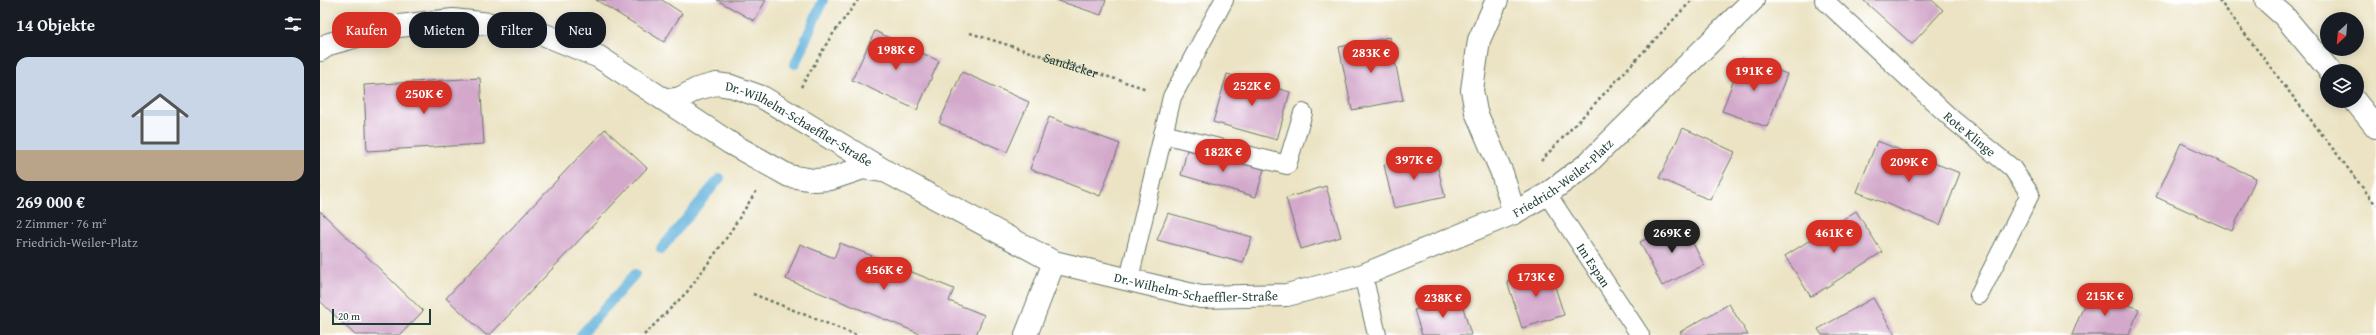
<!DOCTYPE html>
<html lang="de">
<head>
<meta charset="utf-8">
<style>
  :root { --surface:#171b24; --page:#20242c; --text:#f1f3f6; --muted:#9ea1a6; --line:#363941; --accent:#d93025 }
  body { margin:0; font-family:"Gentium Book Plus",serif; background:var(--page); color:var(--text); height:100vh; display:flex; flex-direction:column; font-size:15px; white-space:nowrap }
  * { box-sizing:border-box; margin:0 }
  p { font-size:13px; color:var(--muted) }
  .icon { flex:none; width:22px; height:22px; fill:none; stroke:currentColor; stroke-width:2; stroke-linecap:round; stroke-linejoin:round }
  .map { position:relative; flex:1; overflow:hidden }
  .details { display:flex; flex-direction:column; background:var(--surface); width:320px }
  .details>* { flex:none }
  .banner { position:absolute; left:12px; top:12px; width:380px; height:36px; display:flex; gap:8px }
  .needle { width:26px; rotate:206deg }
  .fabs { position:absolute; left:2000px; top:12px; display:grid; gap:8px }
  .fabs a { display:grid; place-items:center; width:44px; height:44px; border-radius:50%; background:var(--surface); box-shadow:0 2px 10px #0003; font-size:20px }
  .scale { position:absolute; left:12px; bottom:10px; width:99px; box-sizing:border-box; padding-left:4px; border:2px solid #1f3d34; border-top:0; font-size:11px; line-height:14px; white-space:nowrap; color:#1f3d34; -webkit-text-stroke:3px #fff; paint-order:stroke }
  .price { position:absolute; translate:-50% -34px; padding:0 9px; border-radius:14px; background:var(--accent); color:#fff; font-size:13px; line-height:26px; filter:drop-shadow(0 1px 2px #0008) }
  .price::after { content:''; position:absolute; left:50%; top:24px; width:12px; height:9px; margin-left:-6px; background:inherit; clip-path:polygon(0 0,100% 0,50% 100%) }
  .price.active { background:#222; color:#fff }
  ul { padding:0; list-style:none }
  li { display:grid; align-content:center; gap:8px; height:212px; padding:0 16px }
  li+li { border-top:1px solid var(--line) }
  li span { display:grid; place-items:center; height:124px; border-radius:12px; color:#555 }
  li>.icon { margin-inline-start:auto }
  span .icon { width:72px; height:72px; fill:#fffc; stroke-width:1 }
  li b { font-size:17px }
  h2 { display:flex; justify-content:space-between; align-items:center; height:48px; padding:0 16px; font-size:17px }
  .chip { padding:0 14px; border-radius:16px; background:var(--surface); box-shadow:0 2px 10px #0003; font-size:14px; line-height:36px }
  .chip.active { background:var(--accent); color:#fff }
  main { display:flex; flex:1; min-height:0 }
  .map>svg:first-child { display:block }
</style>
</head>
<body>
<main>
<section class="details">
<h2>14 Objekte<svg class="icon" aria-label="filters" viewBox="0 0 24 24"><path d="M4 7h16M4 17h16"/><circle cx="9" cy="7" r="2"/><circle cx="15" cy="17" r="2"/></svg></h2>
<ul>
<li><span style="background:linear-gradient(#c9d6e8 75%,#b9a48a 0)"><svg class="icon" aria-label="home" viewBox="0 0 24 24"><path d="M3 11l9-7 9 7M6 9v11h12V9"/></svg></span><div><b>269 000 €</b><p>2 Zimmer · 76 m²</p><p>Friedrich-Weiler-Platz</p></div></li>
</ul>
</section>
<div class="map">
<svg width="2056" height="335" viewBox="0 0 2056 335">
  <rect width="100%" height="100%" fill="#fff"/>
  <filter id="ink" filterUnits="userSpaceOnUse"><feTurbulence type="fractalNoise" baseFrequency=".025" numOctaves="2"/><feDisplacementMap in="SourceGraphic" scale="8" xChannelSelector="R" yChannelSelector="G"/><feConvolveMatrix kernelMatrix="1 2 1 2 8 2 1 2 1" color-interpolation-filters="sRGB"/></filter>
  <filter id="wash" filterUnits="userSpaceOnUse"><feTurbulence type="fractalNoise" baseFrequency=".012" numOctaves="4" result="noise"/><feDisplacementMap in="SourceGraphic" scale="16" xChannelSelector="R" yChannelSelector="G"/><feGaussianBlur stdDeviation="0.9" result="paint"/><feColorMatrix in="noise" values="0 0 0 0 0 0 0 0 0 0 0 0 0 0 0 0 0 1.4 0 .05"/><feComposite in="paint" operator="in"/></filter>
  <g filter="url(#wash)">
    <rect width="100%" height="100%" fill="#ebe3c3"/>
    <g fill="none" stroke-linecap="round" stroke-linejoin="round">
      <path stroke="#5fb0da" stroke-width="10" d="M475 64 503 0
        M341 249 400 178
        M261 335 315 274"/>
    </g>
    <g id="blocks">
      <path fill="#d3a8cb" d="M276 0H342L362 13 344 42Z
        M397 0H446L434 21Z
        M736 0H786L781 15Z
        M1543 0H1612L1623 10 1592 44Z
        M555 31 619 61 597 110 532 80Z
        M1070 37 1083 100 1032 110 1019 47Z
        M1422 58 1467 74 1447 127 1402 111Z
        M642 72 709 102 687 152 619 123Z
        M907 74 970 92 957 140 893 122Z
        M160 78 164 144 47 151 44 85Z
        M729 117 800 144 780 196 710 169Z
        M1363 128 1415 152 1390 200 1339 178Z
        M285 129 327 168 170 335H166L126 298Z
        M1557 141 1640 173 1620 225 1537 192Z
        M1861 143 1936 178 1912 231 1836 197Z
        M867 150 944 169 936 197 861 175Z
        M1114 153 1125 197 1074 208 1064 165Z
        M1006 186 1021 237 981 249 966 198Z
        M0 211 103 311 80 335H35L0 301Z
        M1536 211 1562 252 1491 297 1465 256Z
        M848 213 932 237 923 263 837 240Z
        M1362 221 1384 265 1342 286 1320 242Z
        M520 243 634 289 629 301 664 315 656 335H603L466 279 480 244 514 258Z
        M1229 268 1244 315 1202 328 1187 281Z
        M1770 290 1819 309 1809 335H1752Z
        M1140 297 1151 335H1102L1094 310Z
        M1553 298 1575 335H1502L1498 329Z
        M1409 304 1428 335H1362L1360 332Z"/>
    </g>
  </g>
  <g filter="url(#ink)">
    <use href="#blocks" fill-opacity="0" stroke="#676" stroke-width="1"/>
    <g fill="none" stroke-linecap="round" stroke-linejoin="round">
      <defs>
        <g id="lane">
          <path id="s2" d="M1504 0 1633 120 1692 168 1710 194 1659 295"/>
          <path d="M843 134 967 165 983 113"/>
          <path id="s3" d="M1227 194 1320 335"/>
          <path d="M1043 275 1057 335"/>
          <path d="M809 279 852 97 904 0"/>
        </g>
        <g id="street">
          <path d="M1177 0 1159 40 1152 90 1156 112 1182 173 1194 213"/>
          <path d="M1946 0 1964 16 2010 71"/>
          <path d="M0 50 9 44 70 27 133 20 208 28 279 57 410 143 469 176 494 180 510 179 543 168 564 171"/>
          <path id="s4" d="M342 98 350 100 360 98 377 89 396 84 411 86 442 97 567 172 734 262 881 297 967 295 1043 275 1194 213 1227 194 1266 165 1433 0"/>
          <path d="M2035 101 2056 127"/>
          <path d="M706 335 734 262"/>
        </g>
      </defs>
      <use href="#lane" stroke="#676" stroke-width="20"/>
      <use href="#street" stroke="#676" stroke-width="24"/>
      <g stroke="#676" stroke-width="2.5" stroke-dasharray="3 3" stroke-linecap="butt">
        <path d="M1899 0 2056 205"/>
        <path id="s1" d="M650 33 827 89"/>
        <path d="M481 87 510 38 538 0"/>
        <path d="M1221 161 1372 0"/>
        <path d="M433 294 536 335"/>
        <path d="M324 335 367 292 405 240 437 190"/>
      </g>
      <use href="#lane" stroke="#fff" stroke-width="18"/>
      <use href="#street" stroke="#fff" stroke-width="22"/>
    </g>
  </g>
  <g text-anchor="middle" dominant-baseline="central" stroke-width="3" stroke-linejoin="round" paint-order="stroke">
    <g font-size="13" fill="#1f3d34" stroke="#fff">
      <text stroke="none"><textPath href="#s1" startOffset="106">Sandäcker</textPath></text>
      <text stroke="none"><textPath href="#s4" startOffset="150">Dr.-Wilhelm-Schaeffler-Straße</textPath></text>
      <text stroke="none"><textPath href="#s2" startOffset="198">Rote Klinge</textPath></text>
      <text stroke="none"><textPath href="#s4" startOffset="980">Friedrich-Weiler-Platz</textPath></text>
      <text stroke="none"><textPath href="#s3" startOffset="85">Im Espan</textPath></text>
      <text stroke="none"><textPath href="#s4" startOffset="586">Dr.-Wilhelm-Schaeffler-Straße</textPath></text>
    </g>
  </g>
</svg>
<div class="fabs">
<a><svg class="needle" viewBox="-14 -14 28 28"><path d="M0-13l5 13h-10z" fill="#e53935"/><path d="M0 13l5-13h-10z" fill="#9ea1a6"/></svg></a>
<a><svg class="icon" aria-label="layers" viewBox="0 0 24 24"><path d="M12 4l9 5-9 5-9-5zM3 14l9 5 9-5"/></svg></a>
</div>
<div class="scale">20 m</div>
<b class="price" style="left:576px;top:71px">198K €</b>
<b class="price" style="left:1051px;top:74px">283K €</b>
<b class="price" style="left:1434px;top:92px">191K €</b>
<b class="price" style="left:932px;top:107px">252K €</b>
<b class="price" style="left:104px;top:115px">250K €</b>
<b class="price" style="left:903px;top:173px">182K €</b>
<b class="price" style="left:1094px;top:181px">397K €</b>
<b class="price" style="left:1589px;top:183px">209K €</b>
<b class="price active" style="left:1352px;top:254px">269K €</b>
<b class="price" style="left:1514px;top:254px">461K €</b>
<b class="price" style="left:564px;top:291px">456K €</b>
<b class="price" style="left:1216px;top:298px">173K €</b>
<b class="price" style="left:1785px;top:317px">215K €</b>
<b class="price" style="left:1123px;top:319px">238K €</b>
<div class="banner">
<a class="chip active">Kaufen</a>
<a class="chip">Mieten</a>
<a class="chip">Filter</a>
<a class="chip">Neu</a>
</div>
</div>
</main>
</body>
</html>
